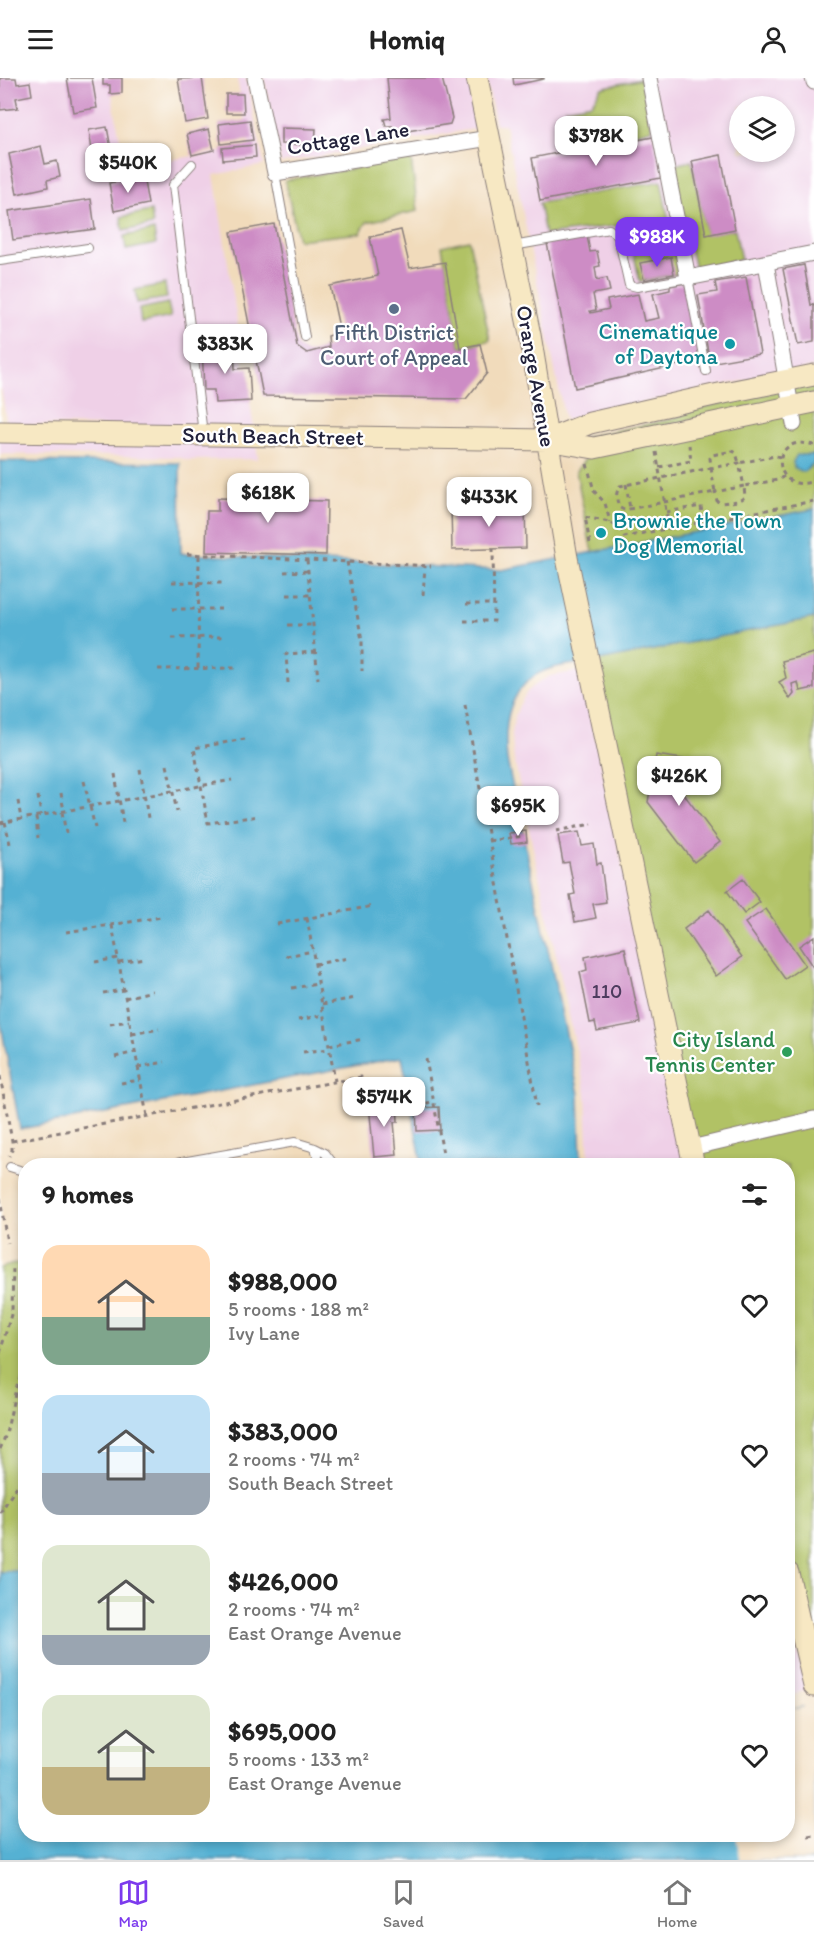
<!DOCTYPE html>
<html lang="en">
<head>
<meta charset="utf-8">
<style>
  :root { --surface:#fff; --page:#f6f6f6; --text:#222; --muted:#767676; --line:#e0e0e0; --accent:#7c3aed }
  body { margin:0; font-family:Itim,sans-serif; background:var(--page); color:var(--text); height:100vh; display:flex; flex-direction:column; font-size:22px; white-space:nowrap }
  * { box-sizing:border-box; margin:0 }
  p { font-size:20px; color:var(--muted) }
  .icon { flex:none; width:33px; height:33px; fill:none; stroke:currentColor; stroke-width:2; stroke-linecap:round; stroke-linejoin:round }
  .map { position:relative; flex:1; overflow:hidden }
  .side { position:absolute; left:18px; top:1080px; width:777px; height:684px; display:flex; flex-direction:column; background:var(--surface); border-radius:24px; box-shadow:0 3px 9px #0003 }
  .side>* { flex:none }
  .fabs { position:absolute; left:729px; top:18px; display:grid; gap:12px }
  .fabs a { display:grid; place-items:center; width:66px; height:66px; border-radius:50%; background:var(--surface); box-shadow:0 3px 9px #0003; font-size:30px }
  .price { position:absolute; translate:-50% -51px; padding:0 14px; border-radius:12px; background:#fff; color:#222; font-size:20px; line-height:39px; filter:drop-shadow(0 2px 3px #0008) }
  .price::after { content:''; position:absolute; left:50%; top:36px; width:18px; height:14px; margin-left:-9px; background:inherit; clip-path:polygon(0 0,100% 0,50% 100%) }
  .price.selected { background:var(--accent); color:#fff }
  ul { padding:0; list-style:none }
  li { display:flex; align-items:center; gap:18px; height:150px; padding:0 24px }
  li span { display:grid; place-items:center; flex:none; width:168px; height:120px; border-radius:18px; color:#555 }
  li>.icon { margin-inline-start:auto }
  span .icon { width:72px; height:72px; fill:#fffc; stroke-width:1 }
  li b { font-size:26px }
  h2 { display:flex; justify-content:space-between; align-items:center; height:72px; padding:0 24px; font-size:26px }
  header { display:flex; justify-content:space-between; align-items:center; height:78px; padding:0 24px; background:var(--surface); font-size:27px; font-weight:700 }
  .menu { display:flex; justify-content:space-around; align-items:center; height:84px; border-top:2px solid var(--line); background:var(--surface); font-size:16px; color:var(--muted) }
  .menu a { display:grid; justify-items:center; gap:3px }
  .menu .selected { color:var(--accent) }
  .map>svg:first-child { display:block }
</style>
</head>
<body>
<header><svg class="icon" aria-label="menu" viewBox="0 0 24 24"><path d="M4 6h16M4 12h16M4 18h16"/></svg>Homiq<svg class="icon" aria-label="person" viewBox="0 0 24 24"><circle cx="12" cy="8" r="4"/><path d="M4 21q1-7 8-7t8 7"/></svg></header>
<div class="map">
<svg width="814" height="1782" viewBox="0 0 814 1782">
  <rect width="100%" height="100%" fill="#fff"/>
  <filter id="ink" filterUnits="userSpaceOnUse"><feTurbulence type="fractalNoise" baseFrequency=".0167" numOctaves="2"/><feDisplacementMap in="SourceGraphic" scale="12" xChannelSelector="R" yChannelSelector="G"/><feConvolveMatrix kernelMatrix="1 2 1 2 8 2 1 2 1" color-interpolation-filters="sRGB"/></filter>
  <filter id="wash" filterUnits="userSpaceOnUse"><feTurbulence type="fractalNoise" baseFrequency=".008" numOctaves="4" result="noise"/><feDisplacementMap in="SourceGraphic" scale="24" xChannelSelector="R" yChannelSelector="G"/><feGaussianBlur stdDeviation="1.35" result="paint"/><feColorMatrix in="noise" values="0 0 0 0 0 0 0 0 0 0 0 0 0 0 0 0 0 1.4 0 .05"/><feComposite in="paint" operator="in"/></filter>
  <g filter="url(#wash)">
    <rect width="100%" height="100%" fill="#f1dbbb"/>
    <path fill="#efd0e7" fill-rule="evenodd" d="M0 0H109L125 89 250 69 237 0H246L264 87 214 97 254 351 7 346 0 304Z
      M264 0H469L479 50 281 85Z
      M486 0H814V289L712 309 565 342 505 46 496 47ZM740 28H784V74H740Z
      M0 361 256 366 258 381 186 382 179 379 0 376Z
      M581 593 686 1087H589L586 1016 514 681 512 658 514 641 519 628 527 614 539 604 550 598Z
      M788 1532 806 1611 788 1620Z"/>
    <path fill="#b1c265" stroke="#6a7250" stroke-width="1.5" d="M641 1 652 51 606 62 605 55 575 61 566 30 592 25 601 10Z
      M411 81 418 133 367 144 360 155 298 162 285 102Z
      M692 83 706 156 735 151 741 182 695 192 673 87Z
      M661 103 679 196 640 204 629 154 622 147 545 157 539 125Z
      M151 133 153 147 123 153 121 139Z
      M154 152 156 166 126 172 124 158Z
      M469 162 490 262 460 270 442 168Z
      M165 206 167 220 137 225 135 212Z
      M168 225 171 239 141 245 139 231Z
      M814 305V316L599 361 585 359 673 341 694 331Z
      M814 324V431L594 474 590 465 576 393 594 370Z
      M814 540V1586L788 1476V1088L694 1087 588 585Z
      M25 1183V1492L0 1494V1190Z"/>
    <path fill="#55b1d3" stroke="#3c6a87" stroke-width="1.5" d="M797 377H814V385L805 393 802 394 794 390 793 384Z
      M0 383 180 385 181 475 187 476 501 492 814 431V540C744 554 674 568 603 582 581 587 552 585 533 599 506 619 504 650 507 682L579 1016 581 1087H422L402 979 20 1051 0 941Z
      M25 1492 26 1756H788V1628L795 1631 814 1626V1782H0V1494Z"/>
    <path fill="#f1dbbb" d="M814 1623V1782H740L736 1757 788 1756V1628L796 1631 804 1629 803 1626Z"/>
    <g id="blocks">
      <path fill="#cd8cc5" d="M0 0H16L17 6 30 4 32 17 16 20 18 30 0 32Z
        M67 0H92L97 30 73 34Z
        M103 0H122V15L110 16V7H103Z
        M202 0 208 41 185 45 178 1Z
        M387 0H442L452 40 450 46 395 55 392 54V48H386L384 41 391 40Z
        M513 0H544V1L514 7Z
        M226 16H243L244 35H226Z
        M250 42 253 62 221 66 219 46Z
        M107 49 112 76 93 79 89 52Z
        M281 50 316 51 315 67 281 66Z
        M209 51 214 72 192 77 187 56Z
        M604 57 606 68 653 59 661 100 540 123 532 80 577 71 575 63Z
        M255 67 256 79 223 82 222 70Z
        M41 68 45 86 57 83 60 99 47 102 48 109 17 116 9 76Z
        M721 77 735 151 706 157 692 83Z
        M143 98 148 126 114 133 109 105Z
        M91 121 95 151 13 162 9 133Z
        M274 146 297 268 307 275 329 269 328 258 340 254 330 208 378 198 370 159 401 152 410 190 445 184 460 270 480 266 487 295 466 321 263 318 231 154Z
        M651 151 653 165 639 167 636 154Z
        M587 158 590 174 597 173 600 188 595 189 597 202 607 200 610 213 593 216 596 232 590 233 591 235 609 231 607 222 638 216 644 243 659 240 653 216 670 212V208L685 205 701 282 575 310 547 165Z
        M671 179 674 196 644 202 640 185Z
        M804 187 811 227 814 226V264L798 267 783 191Z
        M746 199 760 276 710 285 698 217 717 214 715 204Z
        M234 267 235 291 249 290 251 323 215 325 214 312H204L202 269Z
        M260 399H285V422L327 423 326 477 206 474 207 433H218V420L260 421Z
        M508 425V428L525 427 526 470 452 472 451 428H463V431H495L496 426Z
        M814 575V610L800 613 798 604 792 606 794 616 790 621 779 604 786 600 782 583Z
        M656 677 689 682 683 715 720 764 694 784 648 724Z
        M526 753 527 764 511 766 509 755Z
        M579 754 582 768 594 766 597 786 601 785 606 824 593 826 596 840 575 844 570 817 575 816 569 784 563 785 558 757Z
        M743 801 760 824 744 836 727 813Z
        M766 831 805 887 785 901 745 845Z
        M709 832 742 879 716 898 684 851Z
        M814 858V891L799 868Z
        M625 870 640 945 597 953 595 944 590 945 580 894 587 892 585 879Z
        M397 1023 398 1044H394L397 1077 374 1079 369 1026Z
        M439 1029 440 1052 417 1053 416 1030Z"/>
    </g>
  </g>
  <g filter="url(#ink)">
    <use href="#blocks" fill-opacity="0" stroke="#8a7e7b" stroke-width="1.5"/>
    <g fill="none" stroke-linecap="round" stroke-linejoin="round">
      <defs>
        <path id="lane" d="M192 86 173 107 203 356
          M275 95 305 259
          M513 168 609 151 618 158 629 207 637 209 688 200 706 293
          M0 183 88 170
          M315 1070 325 1075 335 1088
          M159 1088 295 1064 315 1070 317 1077 316 1088
          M10 1089 26 1094"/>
        <path id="street" d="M255 0 275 95 489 60
          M649 0 688 200 814 175
          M813 0 814 4
          M766 185 794 346
          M691 1070 814 1041"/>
        <path id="secondary" d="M477 0 530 257 567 480 694 1088
          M0 354 547 362 594 370 814 324
          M547 362 590 345 714 317 814 297
          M788 1495 814 1608"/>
      </defs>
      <use href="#lane" stroke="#8a7e7b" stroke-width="10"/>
      <use href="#street" stroke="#8a7e7b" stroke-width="17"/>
      <use href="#secondary" stroke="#8a7e7b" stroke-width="23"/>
      <path stroke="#8a7e7b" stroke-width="3" stroke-dasharray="4.5 4.5" stroke-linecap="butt" d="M814 367C809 366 804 365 800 365 768 367 777 417 814 403
        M656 374 669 450
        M781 379 775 378 739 385 736 375 733 373 712 377 710 380 711 390 739 385 744 408 715 414 717 423 720 425 739 423 745 419 744 408 778 402 784 398
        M587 386 594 413 605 425 610 444
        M659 389 691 383 689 367
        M711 390 715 414 624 432 620 430C616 422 615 415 620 408Z
        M626 406 630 431
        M666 434 701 428 703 444
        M590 465 585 439C600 443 619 442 624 459L814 423
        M187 476 431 488
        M307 482 318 601
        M347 484 362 562V593
        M284 494 308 493
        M172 504 222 505
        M287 517H310
        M423 517 425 488
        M466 526H494
        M172 531H221
        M464 543H494L493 471
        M288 547H313
        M172 560 222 559
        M198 590 199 476
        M158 591 235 590
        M288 605 286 576 315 574
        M465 627 537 1028
        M245 661 194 670 208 745 259 738
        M167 687 177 734
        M140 691 148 740
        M115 696 123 745
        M84 703 95 750
        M61 715 64 734
        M38 718 41 737
        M18 723 21 741
        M62 734 66 755
        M36 739 38 760
        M5 744 10 766
        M0 745 232 702
        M556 753 592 746
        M489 763 523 758
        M307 840 335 1003
        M277 846 373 828
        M112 847 147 1038
        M66 854 161 839
        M286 878 313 873
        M95 884 118 880
        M119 884 144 880
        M315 886 349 880
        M292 910 318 906
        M103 915 124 912
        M125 920 152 913
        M322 926 356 920
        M298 942 324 937
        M110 946 129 943
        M132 956 159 951
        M329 967 364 961
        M303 974 330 971
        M115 979 136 974
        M426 981 443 1076
        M138 989 165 984
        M0 998 12 1063V1072L9 1078
        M121 1005 140 1002
        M12 1063 361 999 368 1035 433 1024
        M0 1120 7 1165
        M0 1275 12 1233 13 1187
        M0 1371C12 1347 12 1307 26 1287
        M0 1435 26 1393
        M808 1758 814 1757"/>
      <use href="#lane" stroke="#fff" stroke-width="8"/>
      <use href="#street" stroke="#fff" stroke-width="15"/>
      <use href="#secondary" stroke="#f7e8c3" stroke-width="21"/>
    </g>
  </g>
  <circle fill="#5c6f8a" stroke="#fff" stroke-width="2" cx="394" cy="231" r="6"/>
  <g fill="#0f9aa8" stroke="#fff" stroke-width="2">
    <circle cx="730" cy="266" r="6"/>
    <circle cx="601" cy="455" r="6"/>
  </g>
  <circle fill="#2e9e5b" stroke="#fff" stroke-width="2" cx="787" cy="974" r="6"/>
  <g text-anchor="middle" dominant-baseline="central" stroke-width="4.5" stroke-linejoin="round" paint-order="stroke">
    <g font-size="20" fill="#4d3c5e">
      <text x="607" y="913">110</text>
    </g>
    <g font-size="22" fill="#22223b" stroke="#fff">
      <text transform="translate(348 60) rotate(-9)">Cottage Lane</text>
      <text transform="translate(536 298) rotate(80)">Orange Avenue</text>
      <text transform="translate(273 358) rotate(1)">South Beach Street</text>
    </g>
    <g font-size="22" fill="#0d838f" stroke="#fff" text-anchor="end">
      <text x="718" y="253">Cinematique<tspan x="718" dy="25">of Daytona</tspan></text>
      <text x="613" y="442" text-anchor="start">Brownie the Town<tspan x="613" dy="25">Dog Memorial</tspan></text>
    </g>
    <g font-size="22" fill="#4e5e75" stroke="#fff">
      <text x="394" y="254">Fifth District<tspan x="394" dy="25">Court of Appeal</tspan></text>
    </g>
    <g font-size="22" fill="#27864d" stroke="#fff" text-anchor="end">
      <text x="775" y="961">City Island<tspan x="775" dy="25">Tennis Center</tspan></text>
    </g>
  </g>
</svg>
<div class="fabs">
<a><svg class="icon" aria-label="layers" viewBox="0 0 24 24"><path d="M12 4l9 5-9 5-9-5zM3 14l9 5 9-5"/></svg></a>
</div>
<b class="price" style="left:596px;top:89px">$378K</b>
<b class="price" style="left:128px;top:116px">$540K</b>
<b class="price selected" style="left:657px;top:190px">$988K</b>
<b class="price" style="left:225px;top:297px">$383K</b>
<b class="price" style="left:268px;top:446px">$618K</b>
<b class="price" style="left:489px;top:450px">$433K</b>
<b class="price" style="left:679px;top:729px">$426K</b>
<b class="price" style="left:518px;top:759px">$695K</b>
<b class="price" style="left:384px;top:1050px">$574K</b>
<section class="side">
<h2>9 homes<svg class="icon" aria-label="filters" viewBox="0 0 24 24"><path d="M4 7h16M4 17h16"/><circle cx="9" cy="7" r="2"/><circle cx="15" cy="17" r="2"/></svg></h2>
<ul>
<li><span style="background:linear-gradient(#ffd9b3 60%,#7fa58c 0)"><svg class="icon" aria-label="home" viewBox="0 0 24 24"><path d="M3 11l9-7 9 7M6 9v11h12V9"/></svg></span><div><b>$988,000</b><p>5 rooms · 188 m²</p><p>Ivy Lane</p></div><svg class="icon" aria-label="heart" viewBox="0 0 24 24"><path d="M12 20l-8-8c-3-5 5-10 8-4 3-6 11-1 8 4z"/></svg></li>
<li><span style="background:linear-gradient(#bfe0f5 65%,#9aa5b1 0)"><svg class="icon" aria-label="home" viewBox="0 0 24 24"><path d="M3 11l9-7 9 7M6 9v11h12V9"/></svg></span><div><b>$383,000</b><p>2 rooms · 74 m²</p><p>South Beach Street</p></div><svg class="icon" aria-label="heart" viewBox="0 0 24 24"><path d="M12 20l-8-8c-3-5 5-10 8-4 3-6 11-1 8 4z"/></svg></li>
<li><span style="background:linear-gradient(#dfe7d0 75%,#9aa5b1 0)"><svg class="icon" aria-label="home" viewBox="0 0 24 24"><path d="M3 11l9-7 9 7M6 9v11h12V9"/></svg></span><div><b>$426,000</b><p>2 rooms · 74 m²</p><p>East Orange Avenue</p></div><svg class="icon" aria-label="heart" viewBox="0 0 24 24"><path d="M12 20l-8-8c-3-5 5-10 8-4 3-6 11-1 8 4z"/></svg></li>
<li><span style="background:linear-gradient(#dfe7d0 60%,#c2b280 0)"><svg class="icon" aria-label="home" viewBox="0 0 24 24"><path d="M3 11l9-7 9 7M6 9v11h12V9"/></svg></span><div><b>$695,000</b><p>5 rooms · 133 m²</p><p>East Orange Avenue</p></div><svg class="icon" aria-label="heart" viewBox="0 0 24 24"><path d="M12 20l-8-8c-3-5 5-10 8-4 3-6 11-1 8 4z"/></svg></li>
</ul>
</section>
</div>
<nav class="menu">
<a class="selected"><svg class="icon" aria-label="map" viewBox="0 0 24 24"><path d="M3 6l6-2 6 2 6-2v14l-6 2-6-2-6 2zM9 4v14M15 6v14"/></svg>Map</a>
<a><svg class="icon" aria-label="saved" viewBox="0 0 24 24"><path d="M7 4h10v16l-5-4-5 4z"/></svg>Saved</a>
<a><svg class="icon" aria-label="home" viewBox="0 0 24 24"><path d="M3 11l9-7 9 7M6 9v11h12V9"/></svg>Home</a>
</nav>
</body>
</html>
